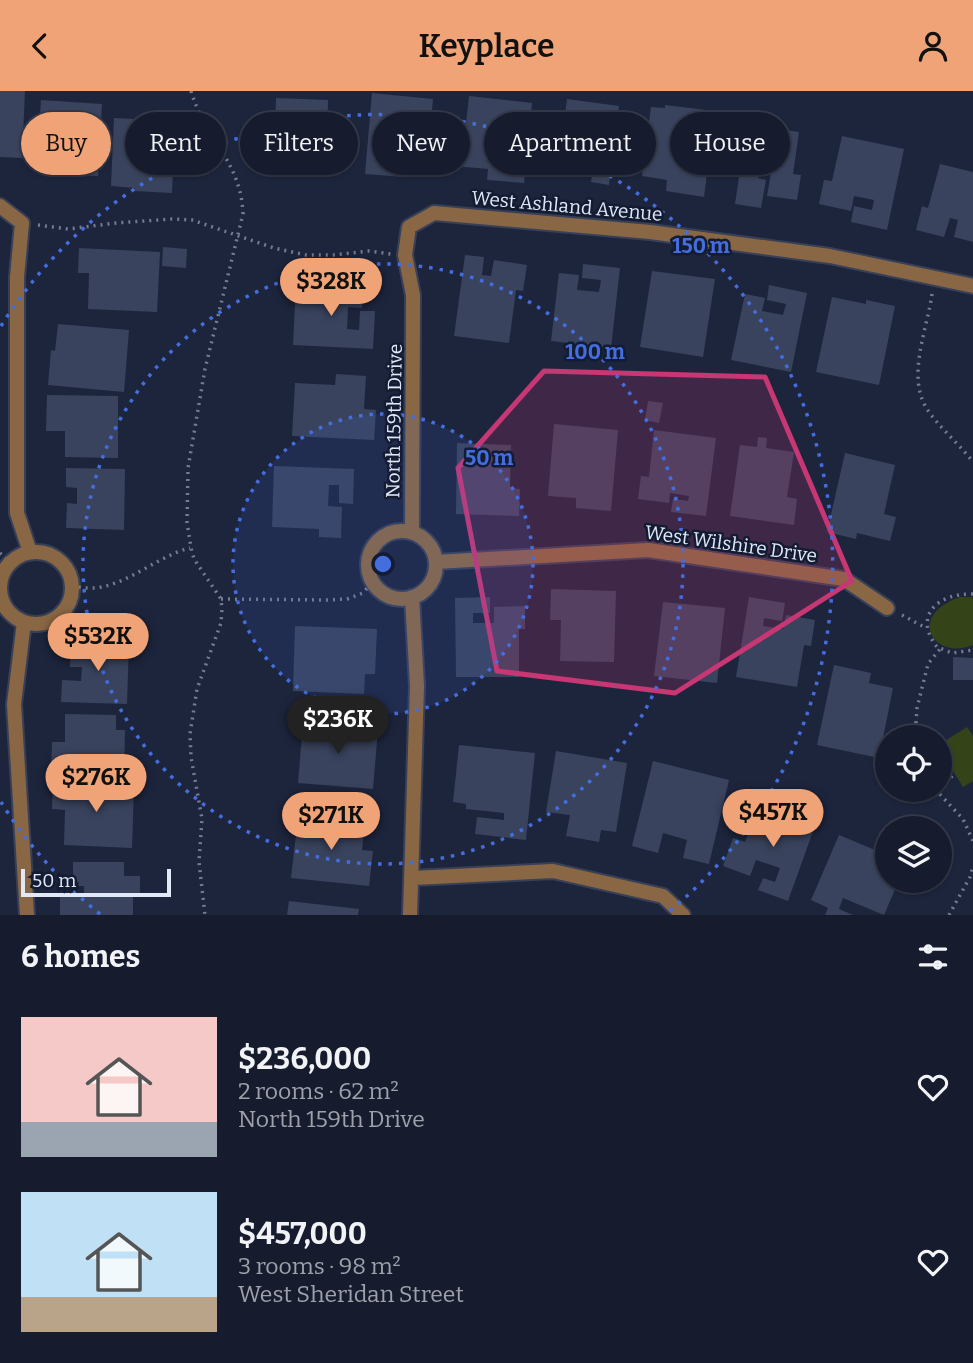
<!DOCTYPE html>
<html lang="en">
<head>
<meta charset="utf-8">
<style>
  :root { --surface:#161c2e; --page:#1f2536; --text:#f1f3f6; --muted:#9ea1aa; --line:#353a4a; --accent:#efa376 }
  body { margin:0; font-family:Bitter,serif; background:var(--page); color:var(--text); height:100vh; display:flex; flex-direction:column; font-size:26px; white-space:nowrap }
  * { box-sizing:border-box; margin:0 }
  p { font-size:23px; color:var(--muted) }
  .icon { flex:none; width:38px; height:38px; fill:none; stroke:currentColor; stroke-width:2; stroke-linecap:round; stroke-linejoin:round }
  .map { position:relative; height:824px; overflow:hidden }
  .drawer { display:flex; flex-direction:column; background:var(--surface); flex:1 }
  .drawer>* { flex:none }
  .top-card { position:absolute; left:21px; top:21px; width:931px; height:63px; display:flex; gap:14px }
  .fabs { position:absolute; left:875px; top:634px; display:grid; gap:14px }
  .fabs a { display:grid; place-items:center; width:77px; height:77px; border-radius:50%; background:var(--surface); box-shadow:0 2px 5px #0004,0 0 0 2px var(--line); font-size:35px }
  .scale { position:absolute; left:21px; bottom:18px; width:150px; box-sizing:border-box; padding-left:7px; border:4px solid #e1e8f8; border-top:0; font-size:19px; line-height:24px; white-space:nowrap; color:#e1e8f8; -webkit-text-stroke:5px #131c32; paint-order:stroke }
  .price { position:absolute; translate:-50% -60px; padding:0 16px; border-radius:24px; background:var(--accent); color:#111; font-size:23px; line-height:46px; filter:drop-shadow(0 2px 4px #0008) }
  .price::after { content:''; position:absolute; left:50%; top:42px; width:21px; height:16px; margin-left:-10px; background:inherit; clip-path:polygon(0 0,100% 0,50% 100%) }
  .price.on { background:#222; color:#fff }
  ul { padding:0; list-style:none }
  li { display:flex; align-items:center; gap:21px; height:175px; padding:0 21px }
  li span { display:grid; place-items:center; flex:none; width:196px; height:140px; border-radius:0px; color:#555 }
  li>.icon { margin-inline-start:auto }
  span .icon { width:84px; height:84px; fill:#fffc; stroke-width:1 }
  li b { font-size:30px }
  h2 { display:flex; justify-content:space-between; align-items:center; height:84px; padding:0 21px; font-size:30px }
  .tag { padding:0 24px; border-radius:32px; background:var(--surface); box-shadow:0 2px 5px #0004,0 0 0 2px var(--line); font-size:24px; line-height:63px }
  .tag.on { background:var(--accent); color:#111 }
  header { display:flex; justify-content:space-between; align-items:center; height:91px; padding:0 21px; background:var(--accent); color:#111; font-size:32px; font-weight:600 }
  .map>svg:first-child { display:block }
</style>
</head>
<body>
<header><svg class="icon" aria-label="back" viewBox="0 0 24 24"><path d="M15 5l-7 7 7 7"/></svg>Keyplace<svg class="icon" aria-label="person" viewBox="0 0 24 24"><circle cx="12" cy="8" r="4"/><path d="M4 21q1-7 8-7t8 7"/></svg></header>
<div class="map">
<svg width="973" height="824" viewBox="0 0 973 824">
  <rect width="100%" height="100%" fill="#1d253d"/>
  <path fill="#344418" d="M960 506H973V554C933 570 906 525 960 506Z
    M967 636 973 645V690L963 696 940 659V653Z"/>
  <path fill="#39435d" d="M0 0H25L22 67 0 66Z
    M372 2 433 8 429 51 439 52 437 75 407 72 408 60 387 58 386 69 405 71 403 86 365 83Z
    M469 5 532 12 524 92 487 89 488 78 454 75 457 51H464Z
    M276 7 328 9 327 53H337L336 79 274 77Z
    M567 8 619 15 609 94 591 91 594 73 582 72 580 86 550 82 553 60 560 61Z
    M41 9 102 13 98 85 68 84 69 69 37 67Z
    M665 14 715 20 704 106 666 100 667 89 642 85 651 16 665 17Z
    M114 27 175 30 172 102 134 100 135 97 111 95Z
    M747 33 799 41 793 83 801 84 797 109 767 105 771 82 760 80 758 87 766 89 761 117 735 113Z
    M842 45 904 58 887 139 851 131 854 115 872 119 874 109 854 105 851 120 819 113 824 89 832 90Z
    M940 73 973 81V151L954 146 958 129 950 127 944 146 916 139 922 115 928 117Z
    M163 156 187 158 186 177 162 175Z
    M79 157 160 161 157 221 88 218 89 182H78Z
    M465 164 484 166 482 184 491 185 494 169 527 174 523 200 516 199 509 252 454 245Z
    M583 173 620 177 611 257 551 250 559 182 579 184 577 199 599 201 601 189 582 187Z
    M652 180 715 188 703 266 640 256Z
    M296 194 363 196 362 217 348 216 347 238 359 239 360 220H375L373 258 293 254Z
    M769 194 807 202 791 281 731 269 745 203 765 207 762 220 783 224 786 213 767 209Z
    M832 206 866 213V209L895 215 879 294 816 281Z
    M58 233 129 239 124 301 48 294 51 259 55 260Z
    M336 283 366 285 364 318 376 319 374 349 292 345 295 292 335 294Z
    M47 304 118 305V367L65 366V340H46Z
    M648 310 663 312 659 332 645 329Z
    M554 333 618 339 611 420 576 417V407L548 405Z
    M654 339 716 347 706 425 671 421 673 408 688 410 689 405 670 402 669 412 638 408 641 385 649 386Z
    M758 346 767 347 766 357 794 361 787 406 797 408 794 434 730 425 740 354 757 356Z
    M457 352 511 354 510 397 520 398 519 425 456 423Z
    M845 362 895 374 884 423 896 426 890 450 857 442 856 448 827 441Z
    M274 375 354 378 353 413 339 412V394H329L328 415 342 416 341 447 319 446V438L272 436Z
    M66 377 125 378 124 439 66 437 67 412 77 413V397L66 396Z
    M551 498 616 500 614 571 560 570 561 529H550Z
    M490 506V522H473V532H494V516L525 515V538H519V586H456L455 507Z
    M749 506 785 512 782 530 764 527 763 535 783 538 786 524 815 529 811 555 804 554 797 596 736 586Z
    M663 511 725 517 717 592 654 585Z
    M295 535 377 538 375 583H365L364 603 293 600Z
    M71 549 129 551 127 613 61 611 62 589 81 590 82 576H70Z
    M953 566 973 567V589H953Z
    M834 574 871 582 869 592 893 597 879 667 817 654Z
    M65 623 116 624V639H125L124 686 51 685 52 651H65Z
    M303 632 378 638 373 698 298 692Z
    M459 654 535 662 526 749 475 743 477 726 504 729V722L466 718V713L453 711Z
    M556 660 627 672 616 741 601 739 599 751 566 745 570 724 546 721Z
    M653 670 729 689 709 773 683 767 687 749 663 742 658 762 632 755Z
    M53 692 134 695 132 757 64 754 65 719 52 718Z
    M760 712 816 732 788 810 758 799 763 787 775 791 780 777 756 769 750 785 723 775 733 747 745 751Z
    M298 726 365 733 362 759 373 760 369 795 291 787Z
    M839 744 887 764V789H899L884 824 843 807 839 818 853 824H825L828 817 811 809Z
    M73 771H124V785H140V806H133V824H60V803H84V795H73Z
    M289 810 359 818 358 824H287Z"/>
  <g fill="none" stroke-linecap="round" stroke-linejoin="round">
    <defs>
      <path id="minor" d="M0 115 22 132 17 186V422L30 461
        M368 474a34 34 0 1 1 68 0a34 34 0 1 1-68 0Z
        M412 441 413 204 405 164 409 136 434 122 650 141 830 165 973 195
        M0 497a36 36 0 1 1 72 0a36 36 0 1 1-72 0Z
        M436 471 648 459 844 488 887 517
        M24 531 14 613 27 824
        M413 787 553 780 663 805 683 824
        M410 824 417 595 412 506"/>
    </defs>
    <use href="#minor" stroke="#384057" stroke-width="18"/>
    <path stroke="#747c90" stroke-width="3.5" stroke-dasharray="2 5" stroke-linecap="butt" d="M191 0C205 48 241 70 243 123L205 278 188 377 187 431 191 457 194 468 221 508 222 518 221 532 197 598 190 643 191 666 202 728 199 771 205 824
      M38 134 68 138 116 132 172 128 192 129 274 157 306 164H333L369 160 391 163
      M932 203C927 240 905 288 929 321 942 339 959 353 973 371
      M0 462 10 472
      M72 494C113 509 152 466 190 457
      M973 503C939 502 912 524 937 556L952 562 973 559
      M221 508 326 509 347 508 363 502 372 491
      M902 524 926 537
      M915 646 917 617 928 573 940 558
      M940 695 955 683
      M935 698 963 728 973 750
      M949 824 970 786 973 776"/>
    <use href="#minor" stroke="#8a6744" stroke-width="14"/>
  </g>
  <path fill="#c73773" fill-opacity="0.2" stroke="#c73773" stroke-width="5" stroke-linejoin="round" d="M544 280 765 286 852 490 675 602 497 580 458 377Z"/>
  <circle cx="383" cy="473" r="150" fill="#446dde" fill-opacity=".12"/>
  <g fill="none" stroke="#446dde" stroke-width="3.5" stroke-dasharray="3.5 7">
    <circle cx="383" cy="473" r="150"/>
    <circle cx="383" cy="473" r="300"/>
    <path d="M100 823A450 450 0 0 1 1 711M1 235A450 450 0 1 1 666 823"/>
  </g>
  <g text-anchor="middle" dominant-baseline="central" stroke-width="5" stroke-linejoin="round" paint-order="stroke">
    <g font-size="19" fill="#e1e8f8" stroke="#131c32">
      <text transform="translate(567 115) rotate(5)">West Ashland Avenue</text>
      <text transform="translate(394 330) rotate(-89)">North 159th Drive</text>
      <text transform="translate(731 453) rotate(8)">West Wilshire Drive</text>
    </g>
  </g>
  <circle cx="383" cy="473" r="10" fill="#446dde" stroke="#131c32" stroke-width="3.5"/>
  <g font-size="21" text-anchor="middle" font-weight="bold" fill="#446dde" stroke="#131c32" stroke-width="5" stroke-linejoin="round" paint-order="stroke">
    <text x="701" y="162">150 m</text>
    <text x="595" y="268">100 m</text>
    <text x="489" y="374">50 m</text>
  </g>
</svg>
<div class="fabs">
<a><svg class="icon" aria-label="locate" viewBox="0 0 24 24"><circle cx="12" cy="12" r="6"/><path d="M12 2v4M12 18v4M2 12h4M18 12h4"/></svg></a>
<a><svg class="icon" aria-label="layers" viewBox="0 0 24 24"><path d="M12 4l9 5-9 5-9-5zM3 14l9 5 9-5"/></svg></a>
</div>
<div class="scale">50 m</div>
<b class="price" style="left:331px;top:227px">$328K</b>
<b class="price" style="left:98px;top:582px">$532K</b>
<b class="price on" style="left:338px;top:665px">$236K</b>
<b class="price" style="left:96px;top:723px">$276K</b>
<b class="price" style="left:773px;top:758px">$457K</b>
<b class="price" style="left:331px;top:761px">$271K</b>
<div class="top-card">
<a class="tag on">Buy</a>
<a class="tag">Rent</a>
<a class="tag">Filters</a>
<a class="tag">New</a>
<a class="tag">Apartment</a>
<a class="tag">House</a>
</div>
</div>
<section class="drawer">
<h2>6 homes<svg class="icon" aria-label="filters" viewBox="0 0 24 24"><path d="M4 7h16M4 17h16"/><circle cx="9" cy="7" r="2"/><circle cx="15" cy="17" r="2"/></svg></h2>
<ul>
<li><span style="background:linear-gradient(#f6c9c9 75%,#9aa5b1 0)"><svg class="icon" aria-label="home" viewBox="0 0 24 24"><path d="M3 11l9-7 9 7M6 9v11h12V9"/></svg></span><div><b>$236,000</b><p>2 rooms · 62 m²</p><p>North 159th Drive</p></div><svg class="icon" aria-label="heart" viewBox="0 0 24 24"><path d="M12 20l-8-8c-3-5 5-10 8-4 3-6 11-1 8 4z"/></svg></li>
<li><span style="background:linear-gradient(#bfe0f5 75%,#b9a48a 0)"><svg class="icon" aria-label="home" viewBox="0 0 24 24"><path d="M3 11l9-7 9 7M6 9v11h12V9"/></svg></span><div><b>$457,000</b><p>3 rooms · 98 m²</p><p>West Sheridan Street</p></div><svg class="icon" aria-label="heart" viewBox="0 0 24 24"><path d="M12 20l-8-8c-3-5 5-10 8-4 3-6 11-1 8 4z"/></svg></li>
</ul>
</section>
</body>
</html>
